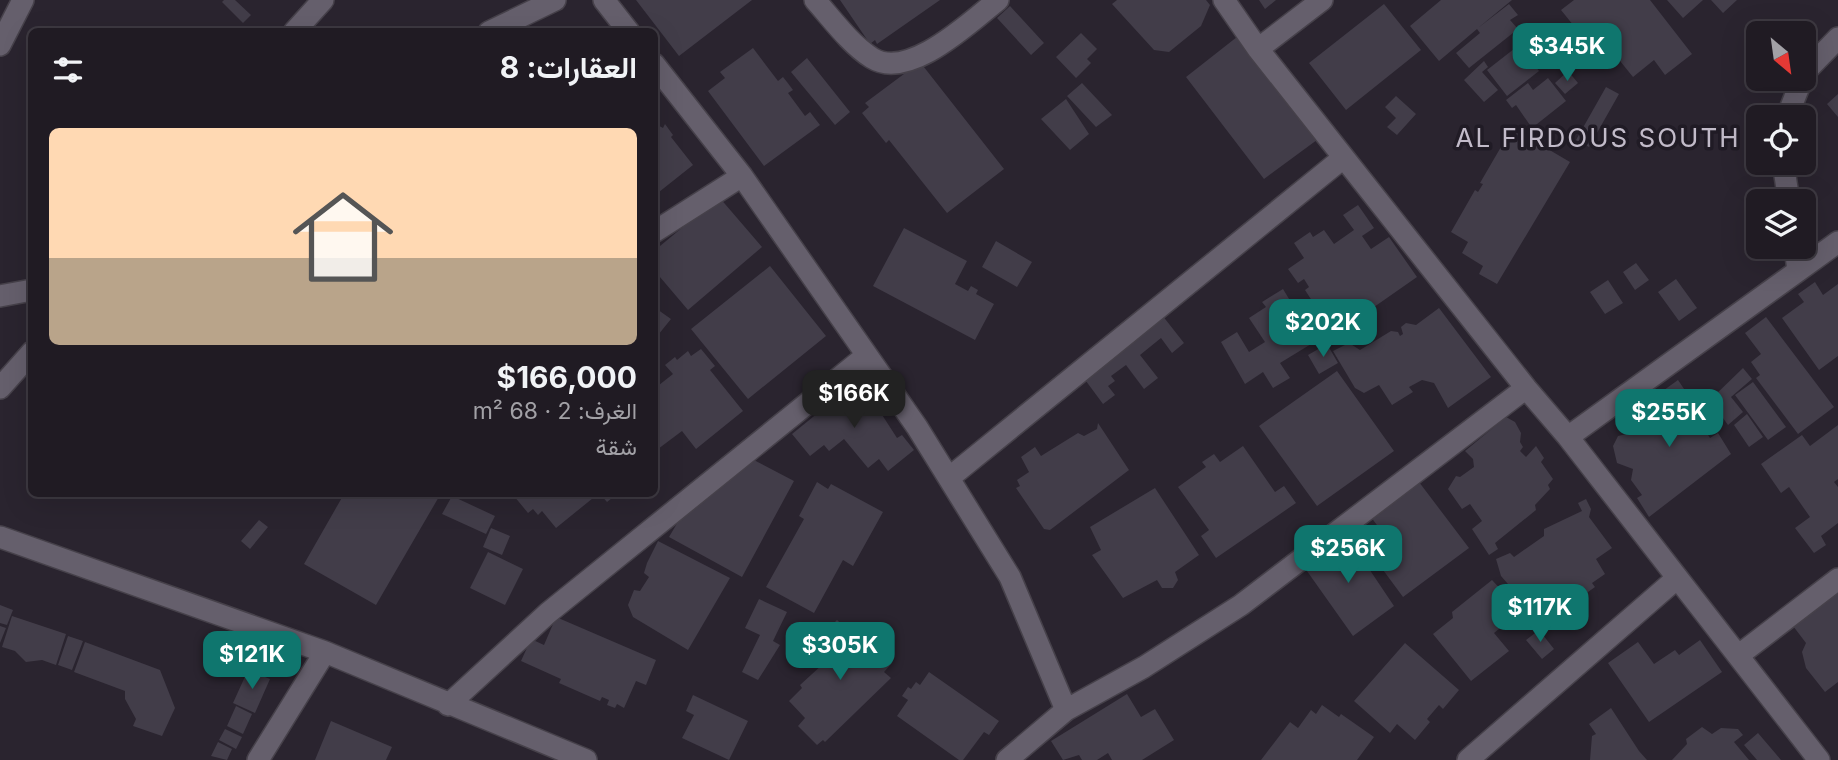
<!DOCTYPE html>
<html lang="ar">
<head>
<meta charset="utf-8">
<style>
  :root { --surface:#201b23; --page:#28242b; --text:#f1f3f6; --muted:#a2a1a6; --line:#3d3941; --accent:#0f766e }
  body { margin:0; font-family:Inter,Vazirmatn,sans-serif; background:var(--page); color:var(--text); direction:rtl; height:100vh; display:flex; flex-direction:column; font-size:26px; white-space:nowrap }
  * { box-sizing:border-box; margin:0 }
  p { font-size:23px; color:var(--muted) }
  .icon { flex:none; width:38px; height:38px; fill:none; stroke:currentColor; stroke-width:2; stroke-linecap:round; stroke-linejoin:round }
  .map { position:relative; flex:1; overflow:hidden; direction:ltr }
  .sheet { position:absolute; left:28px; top:28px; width:630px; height:469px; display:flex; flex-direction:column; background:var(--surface); border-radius:10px; box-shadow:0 7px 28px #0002,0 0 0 2px var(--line); direction:rtl }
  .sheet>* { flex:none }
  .needle { width:46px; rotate:151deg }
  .fabs { position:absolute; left:1746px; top:21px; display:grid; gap:14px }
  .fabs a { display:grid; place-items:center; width:70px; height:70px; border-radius:10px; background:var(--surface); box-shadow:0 7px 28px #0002,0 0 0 2px var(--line); font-size:35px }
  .price { position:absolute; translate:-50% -60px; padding:0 16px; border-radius:14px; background:var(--accent); color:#fff; font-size:23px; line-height:46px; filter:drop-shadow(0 2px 4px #0008) }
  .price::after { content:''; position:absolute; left:50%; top:42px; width:21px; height:16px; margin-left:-10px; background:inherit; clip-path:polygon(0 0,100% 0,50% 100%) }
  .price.active { background:#222; color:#fff }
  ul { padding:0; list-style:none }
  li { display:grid; align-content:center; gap:14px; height:371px; padding:0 21px }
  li+li { border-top:2px solid var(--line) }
  li span { display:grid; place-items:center; height:217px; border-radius:10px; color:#555 }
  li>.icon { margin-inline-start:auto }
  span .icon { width:126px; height:126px; fill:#fffc; stroke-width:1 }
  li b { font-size:30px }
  h2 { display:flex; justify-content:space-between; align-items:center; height:84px; padding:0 21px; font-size:30px }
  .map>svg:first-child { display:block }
</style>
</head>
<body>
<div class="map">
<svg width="1838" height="760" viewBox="0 0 1838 760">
  <rect width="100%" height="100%" fill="#2a242f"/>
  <path fill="#423d49" d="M224 0H235L251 15 243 23 222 2Z
    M636 0H752L679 56Z
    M840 0H940L877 44 875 40 870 44Z
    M1117 0H1206L1210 5 1201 26 1169 52 1154 50 1112 4Z
    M1259 0H1276L1265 9Z
    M1441 0H1512L1478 28 1509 4 1518 15 1510 20 1518 29 1469 68 1456 53 1480 33 1477 29 1439 61 1410 26Z
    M1574 0H1650L1692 54 1665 75 1654 60 1633 77 1616 56 1611 59 1597 41 1590 46 1561 10Z
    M1667 0H1703L1683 18Z
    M1711 0H1737L1723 13Z
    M1384 4 1421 50 1346 110 1309 63Z
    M1010 6 1044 43 1031 55 997 18Z
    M1081 33 1097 49 1087 59 1091 63 1076 78 1056 57Z
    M1242 33 1321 137 1264 179 1186 77Z
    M1519 45 1539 71 1507 96 1487 70Z
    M753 48 778 81 783 77 787 82 793 90 788 93 805 116 810 112 820 125 764 166 708 91 725 78 720 72Z
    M807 58 850 112 835 125 791 72Z
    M1484 61 1488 67 1482 72 1498 90 1484 102 1464 80Z
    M920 62 1004 169 947 213 889 140 886 143 862 113 869 107 865 103Z
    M1568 71 1578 83 1565 94 1555 83Z
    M1548 78 1566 101 1532 128 1516 105 1512 108 1506 100 1528 83 1533 90Z
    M1082 83 1112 115 1096 127 1067 96Z
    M1606 87 1619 94 1589 147 1576 140Z
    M1838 94V117L1827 104Z
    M1396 96 1416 114 1397 135 1387 127 1396 118 1385 107Z
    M1066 99 1089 134 1070 150 1041 119Z
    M654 123 663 128 665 124 673 135 671 137 693 165 654 196Z
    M1512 128 1570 162 1497 284 1479 274 1483 266 1462 253 1468 242 1451 232 1475 190 1478 192 1483 184 1480 183Z
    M719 197 762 247 688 310 654 270V251Z
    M1358 205 1374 228 1362 236 1371 249 1389 237 1417 277 1334 335 1323 318 1327 314 1320 304 1316 307 1305 290 1309 287 1304 279 1298 283 1288 269 1304 258 1294 243 1310 232 1313 237 1324 230 1334 244 1354 230 1343 215Z
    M904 228 967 261 955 284 968 291 971 286 978 290 976 294 994 304 975 340 873 286Z
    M996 241 1032 262 1017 287 982 267Z
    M1636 263 1649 280 1635 290 1623 272Z
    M770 266 826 336 748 399 691 329Z
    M1676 279 1697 308 1679 321 1658 292Z
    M1608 280 1623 303 1605 314 1590 292Z
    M1815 282 1823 295 1838 284V356L1819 370 1782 318 1804 302 1798 294Z
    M1283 289 1297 312 1293 314 1299 324 1303 321 1316 341 1280 363 1290 378 1273 388 1263 372 1245 384 1221 342 1237 332 1249 352 1265 342 1249 318 1266 307 1262 302Z
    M654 307 671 319 654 340Z
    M1439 308 1491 377 1448 408 1434 383 1422 380 1409 387 1413 392 1392 405 1379 385 1364 393 1355 388 1333 351 1349 343 1360 350 1391 331 1398 332 1400 336 1403 334 1401 327 1406 323 1416 325Z
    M1162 315 1184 343 1172 353 1161 338 1140 355 1158 378 1144 389 1126 365 1111 376 1115 381 1108 386 1115 395 1103 404 1083 377Z
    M1766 317 1834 407 1798 434 1756 378 1760 375 1751 362 1761 354 1745 333Z
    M1327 344 1338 363 1319 374 1308 355Z
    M701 349 715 366 710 370 743 411 696 449 682 431 654 452V389L673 374 665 365 675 357 677 360 688 351 691 356Z
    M1743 368 1752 379 1731 397 1743 412 1728 425 1710 400Z
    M1337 371 1394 451 1317 506 1259 426Z
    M861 378 872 391 864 398 874 409 877 407 897 438 902 435 914 450 888 471 879 459 868 468 844 439 829 451 824 445 810 456 792 434Z
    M1678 380 1705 420 1701 424 1710 438 1718 433 1731 454 1649 517 1637 498 1642 495 1631 480 1633 469 1617 463 1613 446 1618 436 1636 432 1635 426 1653 413 1646 403Z
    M1753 382 1786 427 1768 440 1735 395Z
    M1747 414 1763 437 1749 447 1734 425Z
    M1506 417 1515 422 1521 433 1520 442 1523 447 1520 451 1526 457 1536 446 1544 458 1541 462 1553 479 1548 485 1550 489 1535 505 1536 510 1495 543 1498 549 1489 555 1472 529 1482 521 1470 504 1462 509 1448 489 1456 476 1460 477 1474 467 1473 459 1465 451Z
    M1098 423 1129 470 1050 530 1044 529 1016 488 1020 486 1017 480 1029 472 1021 457 1035 447 1041 456 1078 433 1084 436 1097 429Z
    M1838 425V479L1834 482 1838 487V523L1821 536 1826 545 1814 553 1795 528 1810 517 1789 487 1781 493 1761 464 1802 435 1810 446Z
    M1243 446 1275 492 1284 486 1296 503 1216 558 1201 536 1209 530 1178 487 1206 467 1202 462 1214 454 1220 462Z
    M750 458 794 481 742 577 669 537 682 515Z
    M817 482 828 489 831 484 883 512 853 566 843 560 814 613 766 587 804 519 799 516Z
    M1419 482 1469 548 1403 597 1372 555 1390 543 1371 517Z
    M1155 488 1199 555 1175 572 1178 580 1173 588H1162L1157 580 1123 598 1092 555 1101 550 1090 527Z
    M344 494 440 495 376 605 304 564Z
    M517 494H598L556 528 542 511 538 515 533 509 528 513 514 496Z
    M600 494H617L607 502Z
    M452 496 495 516 486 534 442 514Z
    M1586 499 1591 509 1589 517 1612 548 1596 559 1605 574 1592 583 1595 587 1553 617 1532 587 1527 588 1529 593 1521 599 1501 576 1496 559 1510 553 1514 557 1544 536V529L1582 511 1578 503Z
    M259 520 268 527 250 549 241 541Z
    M491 528 510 536 502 555 483 547Z
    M1345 533 1394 606 1353 636 1302 564Z
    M658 541 730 578 688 650 633 617 628 605 634 590 640 591 649 577 644 573 647 563Z
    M488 552 523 569 505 605 470 588Z
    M1492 580 1521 611 1494 633 1509 651 1471 681 1433 634 1453 618 1452 612Z
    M1838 586V682L1825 692 1806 668 1802 652 1806 643 1790 622Z
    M759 599 787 612 773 641 780 645 758 680 742 672 760 635 745 628Z
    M0 605 13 610 7 625 0 623Z
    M12 616 66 634 56 665 42 660 26 662 15 651 2 647Z
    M556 617 656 660 646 685 636 681 624 708 617 704 615 708 607 705 609 700 602 697 600 701 559 683 561 679 521 661 531 639 544 645Z
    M837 620 852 634 858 629 892 663 884 672 891 678 825 742 823 740 817 745 798 726 805 718 789 701 802 688 800 685 823 664 816 657 821 652 813 644Z
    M0 626 6 628 0 643Z
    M1539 630 1554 649 1542 659 1526 640Z
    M68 636 83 641 72 670 58 665Z
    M1700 640 1722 672 1649 722 1608 663 1638 642 1654 664 1675 650 1679 655Z
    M85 642 160 670 175 708 162 736 133 726 136 719 125 699V691L74 672Z
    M1405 643 1459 690 1443 709 1439 705 1427 719 1430 722 1415 740 1397 724 1390 733 1354 701Z
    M248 670 270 679 255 713 233 703Z
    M929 672 999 721 989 735 984 732 963 760H959L897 716 908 700 902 696 908 687 911 689 916 682 920 685Z
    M1127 694 1141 717 1155 709 1174 740 1142 760H1112L1108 753 1097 760H1082L1079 755 1063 760 1051 741Z
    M693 695 748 721 729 760 682 738 694 715 686 711Z
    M1322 705 1339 717 1341 714 1374 737 1357 760H1261L1290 722 1298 728 1311 710 1316 714Z
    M236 706 252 714 243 734 227 726Z
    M1611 708 1639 751 1647 760H1590L1592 736 1596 734 1589 724Z
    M331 721 392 747 386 760H315Z
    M1702 727 1712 734 1721 728 1738 729 1743 735 1734 742 1749 760H1672L1687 744 1686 739Z
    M225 729 242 737 236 749 219 740Z
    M1758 733 1781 760H1757L1744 745Z
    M218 742 232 749 227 760 211 756Z"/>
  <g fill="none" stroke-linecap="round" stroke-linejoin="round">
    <defs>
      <path id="minor" d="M604 0 629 32
        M815 0C832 19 850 44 872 58 909 81 970 22 998 0
        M1224 0 1258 49 1526 388 1568 437 1819 760
        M294 32 323 0
        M489 32 555 0
        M0 45 23 0
        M1258 49 1322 0
        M654 64 742 176 917 427 1010 577 1066 710
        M1804 73 1838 38
        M1787 117 1802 79
        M1783 163 1789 201
        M654 232 742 176
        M1795 247 1798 271
        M0 296 32 290
        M0 388 32 352
        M1568 437 1838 242
        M949 478 1343 158
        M0 537 325 652 586 760
        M1739 655 1838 579
        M448 705 548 613 866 356
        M258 760 325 652
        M1007 760 1066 710 1144 667 1241 605 1526 388
        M1468 760 1676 579"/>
    </defs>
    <use href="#minor" stroke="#46414a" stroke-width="24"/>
    <use href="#minor" stroke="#655f6c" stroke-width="21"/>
  </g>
  <g text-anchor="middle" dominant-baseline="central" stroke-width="7" stroke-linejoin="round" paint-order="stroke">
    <g font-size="26" letter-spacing="2" fill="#c2bbc9" stroke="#201b25">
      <text x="1598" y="137">AL FIRDOUS SOUTH</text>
    </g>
  </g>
</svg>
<div class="fabs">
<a><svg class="needle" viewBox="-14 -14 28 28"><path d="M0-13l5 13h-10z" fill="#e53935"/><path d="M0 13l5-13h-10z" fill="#a2a1a6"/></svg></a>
<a><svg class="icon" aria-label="locate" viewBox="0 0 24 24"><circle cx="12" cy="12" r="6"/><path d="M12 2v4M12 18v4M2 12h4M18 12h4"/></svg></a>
<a><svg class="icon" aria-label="layers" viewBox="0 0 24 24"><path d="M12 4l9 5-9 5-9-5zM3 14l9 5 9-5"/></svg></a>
</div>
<b class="price" style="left:1567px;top:83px">$345K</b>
<b class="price" style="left:1323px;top:359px">$202K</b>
<b class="price active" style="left:854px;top:430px">$166K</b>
<b class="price" style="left:1669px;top:449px">$255K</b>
<b class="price" style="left:1348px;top:585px">$256K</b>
<b class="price" style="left:1540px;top:644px">$117K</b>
<b class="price" style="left:840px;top:682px">$305K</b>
<b class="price" style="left:252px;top:691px">$121K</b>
<section class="sheet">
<h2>العقارات: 8<svg class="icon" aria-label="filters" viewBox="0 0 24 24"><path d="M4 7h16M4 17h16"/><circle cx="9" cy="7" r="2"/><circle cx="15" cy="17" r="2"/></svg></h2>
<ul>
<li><span style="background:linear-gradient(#ffd9b3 60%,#b9a48a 0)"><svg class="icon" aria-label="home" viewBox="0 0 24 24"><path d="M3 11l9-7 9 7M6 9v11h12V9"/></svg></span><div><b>$166,000</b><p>الغرف: 2 · 68 m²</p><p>شقة</p></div></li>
</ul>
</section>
</div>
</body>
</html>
